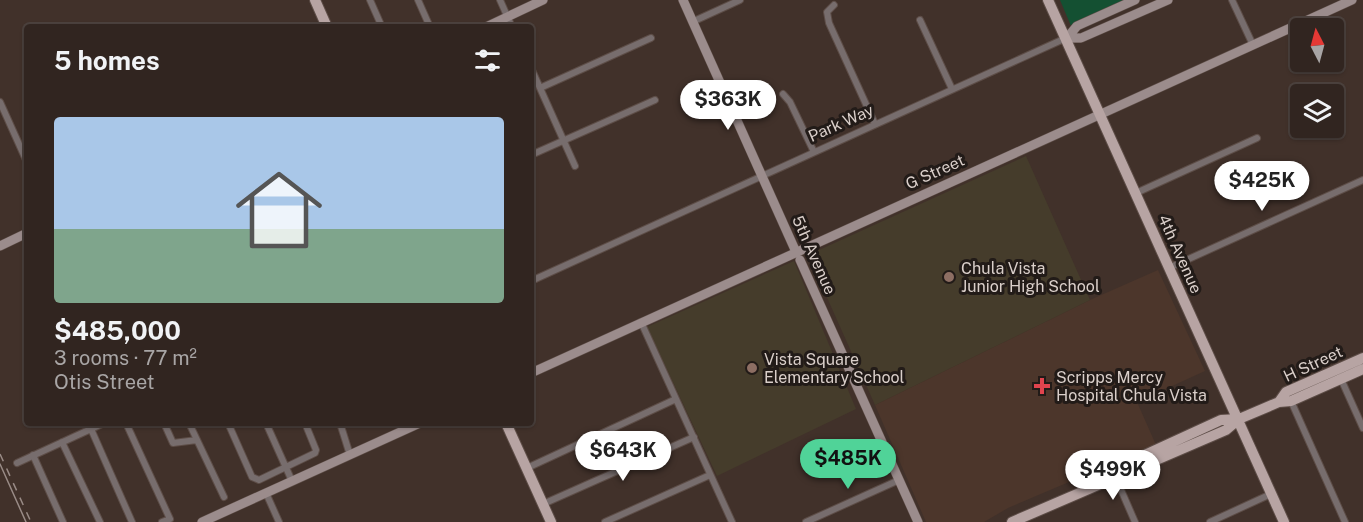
<!DOCTYPE html>
<html lang="en">
<head>
<meta charset="utf-8">
<style>
  :root { --surface:#312520; --page:#392d29; --text:#f1f3f6; --muted:#a8a5a5; --line:#4c423e; --accent:#50d398 }
  body { margin:0; font-family:"Public Sans",sans-serif; background:var(--page); color:var(--text); height:100vh; display:flex; flex-direction:column; font-size:22px; white-space:nowrap }
  * { box-sizing:border-box; margin:0 }
  p { font-size:20px; color:var(--muted) }
  .icon { flex:none; width:33px; height:33px; fill:none; stroke:currentColor; stroke-width:2; stroke-linecap:round; stroke-linejoin:round }
  .map { position:relative; flex:1; overflow:hidden }
  .drawer { position:absolute; left:24px; top:24px; width:510px; height:402px; display:flex; flex-direction:column; background:var(--surface); border-radius:6px; box-shadow:0 2px 4px #0004,0 0 0 2px var(--line) }
  .drawer>* { flex:none }
  .needle { width:39px; rotate:354deg }
  .buttons { position:absolute; left:1290px; top:18px; display:grid; gap:12px }
  .buttons a { display:grid; place-items:center; width:54px; height:54px; border-radius:6px; background:var(--surface); box-shadow:0 2px 4px #0004,0 0 0 2px var(--line); font-size:30px }
  .price { position:absolute; translate:-50% -51px; padding:0 14px; border-radius:21px; background:#fff; color:#222; font-size:20px; line-height:39px; filter:drop-shadow(0 2px 3px #0008) }
  .price::after { content:''; position:absolute; left:50%; top:36px; width:18px; height:14px; margin-left:-9px; background:inherit; clip-path:polygon(0 0,100% 0,50% 100%) }
  .price.current { background:var(--accent); color:#111 }
  ul { padding:0; list-style:none }
  li { display:grid; align-content:center; gap:12px; height:318px; padding:0 30px }
  li span { display:grid; place-items:center; height:186px; border-radius:6px; color:#555 }
  li>.icon { margin-inline-start:auto }
  span .icon { width:108px; height:108px; fill:#fffc; stroke-width:1 }
  li b { font-size:26px }
  h2 { display:flex; justify-content:space-between; align-items:center; height:72px; padding:0 30px; font-size:26px }
  .map>svg:first-child { display:block }
</style>
</head>
<body>
<div class="map">
<svg width="1363" height="522" viewBox="0 0 1363 522">
  <rect width="100%" height="100%" fill="#41312a"/>
  <path fill="#4c362b" d="M1158 270 1205 371 1137 402 1156 445 1008 508 984 522H926L875 405 1090 300Z"/>
  <path fill="#453c2b" d="M1026 156 1090 300 875 405 808 255Z
    M794 261 856 409 717 476 647 327Z"/>
  <path fill="#145032" d="M1060 0H1126L1071 26Z"/>
  <g fill="none" stroke-linecap="round" stroke-linejoin="round">
    <defs>
      <path id="street" d="M370 0 382 27
        M418 0 430 27
        M500 0 512 27
        M1232 0 1253 45
        M834 5 827 12 829 23 875 124
        M920 20 952 89
        M692 22 740 0
        M531 68 575 166
        M540 88 651 38
        M783 94 790 102 814 152
        M0 102 27 162
        M531 155 655 100
        M1136 193 1257 138
        M1171 267 1363 180
        M531 281 1066 38
        M641 322 732 522
        M1341 379 1363 428
        M1291 401 1345 522
        M126 423 170 519 162 522
        M164 423 173 443 197 440
        M189 423 224 497
        M228 423 252 477 259 480 315 453 316 450 305 423
        M266 423 292 481
        M340 423 350 455
        M91 429 132 522
        M62 442 100 522
        M33 455 63 522
        M17 463 104 423
        M527 468 676 399
        M1115 476 1135 522
        M266 493 279 522
        M543 504 694 437
        M605 522 710 475
        M806 522 899 480
        M1210 522 1271 494"/>
      <path id="secondary" d="M683 0 796 252
        M486 27 543 0
        M1067 38H1081L1168 0
        M1067 38 1077 26 1135 0
        M0 246 27 233
        M800 260 918 522
        M531 373 1352 0
        M202 522 420 423"/>
      <path id="primary" d="M315 0 327 27
        M1048 0 1284 522
        M1279 402 1286 392 1363 358
        M506 423 551 522
        M1096 483 1112 470 1221 420 1239 419
        M1012 522 1226 430 1239 419 1279 402 1291 401 1363 369"/>
    </defs>
    <use href="#street" stroke="#5d4d47" stroke-width="8"/>
    <use href="#secondary" stroke="#5d4d47" stroke-width="10"/>
    <use href="#primary" stroke="#5d4d47" stroke-width="12"/>
    <use href="#street" stroke="#776d6d" stroke-width="6"/>
    <use href="#secondary" stroke="#9b8c8c" stroke-width="9"/>
    <use href="#primary" stroke="#b7a4a3" stroke-width="10"/>
    <path stroke="#998b86" stroke-width="1.5" d="M0 464 26 522"/>
    <path stroke="#998b86" stroke-width="1.5" stroke-dasharray="8 8" stroke-linecap="butt" d="M0 454 31 522"/>
  </g>
  <g fill="#8d6e63" stroke="#221b18" stroke-width="2">
    <circle cx="949" cy="277" r="6"/>
    <circle cx="752" cy="368" r="6"/>
  </g>
  <path fill="#e0444e" stroke="#221b18" stroke-width="2" d="M1039 377h6v6h6v6h-6v6h-6v-6h-6v-6h6z"/>
  <g text-anchor="middle" dominant-baseline="central" stroke-width="6" stroke-linejoin="round" paint-order="stroke">
    <g font-size="16" fill="#dacfca" stroke="#221b18">
      <text transform="translate(841 123) rotate(-24)">Park Way</text>
      <text transform="translate(935 172) rotate(-24)">G Street</text>
      <text transform="translate(1180 254) rotate(66)">4th Avenue</text>
      <text transform="translate(814 255) rotate(66)">5th Avenue</text>
      <text transform="translate(1313 364) rotate(-25)">H Street</text>
    </g>
    <g font-size="16" fill="#dacfca" stroke="#221b18" text-anchor="start">
      <text x="961" y="268">Chula Vista<tspan x="961" dy="18">Junior High School</tspan></text>
      <text x="764" y="359">Vista Square<tspan x="764" dy="18">Elementary School</tspan></text>
      <text x="1056" y="377">Scripps Mercy<tspan x="1056" dy="18">Hospital Chula Vista</tspan></text>
    </g>
  </g>
</svg>
<div class="buttons">
<a><svg class="needle" viewBox="-14 -14 28 28"><path d="M0-13l5 13h-10z" fill="#e53935"/><path d="M0 13l5-13h-10z" fill="#a8a5a5"/></svg></a>
<a><svg class="icon" aria-label="layers" viewBox="0 0 24 24"><path d="M12 4l9 5-9 5-9-5zM3 14l9 5 9-5"/></svg></a>
</div>
<b class="price" style="left:728px;top:131px">$363K</b>
<b class="price" style="left:1262px;top:212px">$425K</b>
<b class="price" style="left:623px;top:482px">$643K</b>
<b class="price current" style="left:848px;top:490px">$485K</b>
<b class="price" style="left:1113px;top:501px">$499K</b>
<section class="drawer">
<h2>5 homes<svg class="icon" aria-label="filters" viewBox="0 0 24 24"><path d="M4 7h16M4 17h16"/><circle cx="9" cy="7" r="2"/><circle cx="15" cy="17" r="2"/></svg></h2>
<ul>
<li><span style="background:linear-gradient(#a9c7e8 60%,#7fa58c 0)"><svg class="icon" aria-label="home" viewBox="0 0 24 24"><path d="M3 11l9-7 9 7M6 9v11h12V9"/></svg></span><div><b>$485,000</b><p>3 rooms · 77 m²</p><p>Otis Street</p></div></li>
</ul>
</section>
</div>
</body>
</html>
